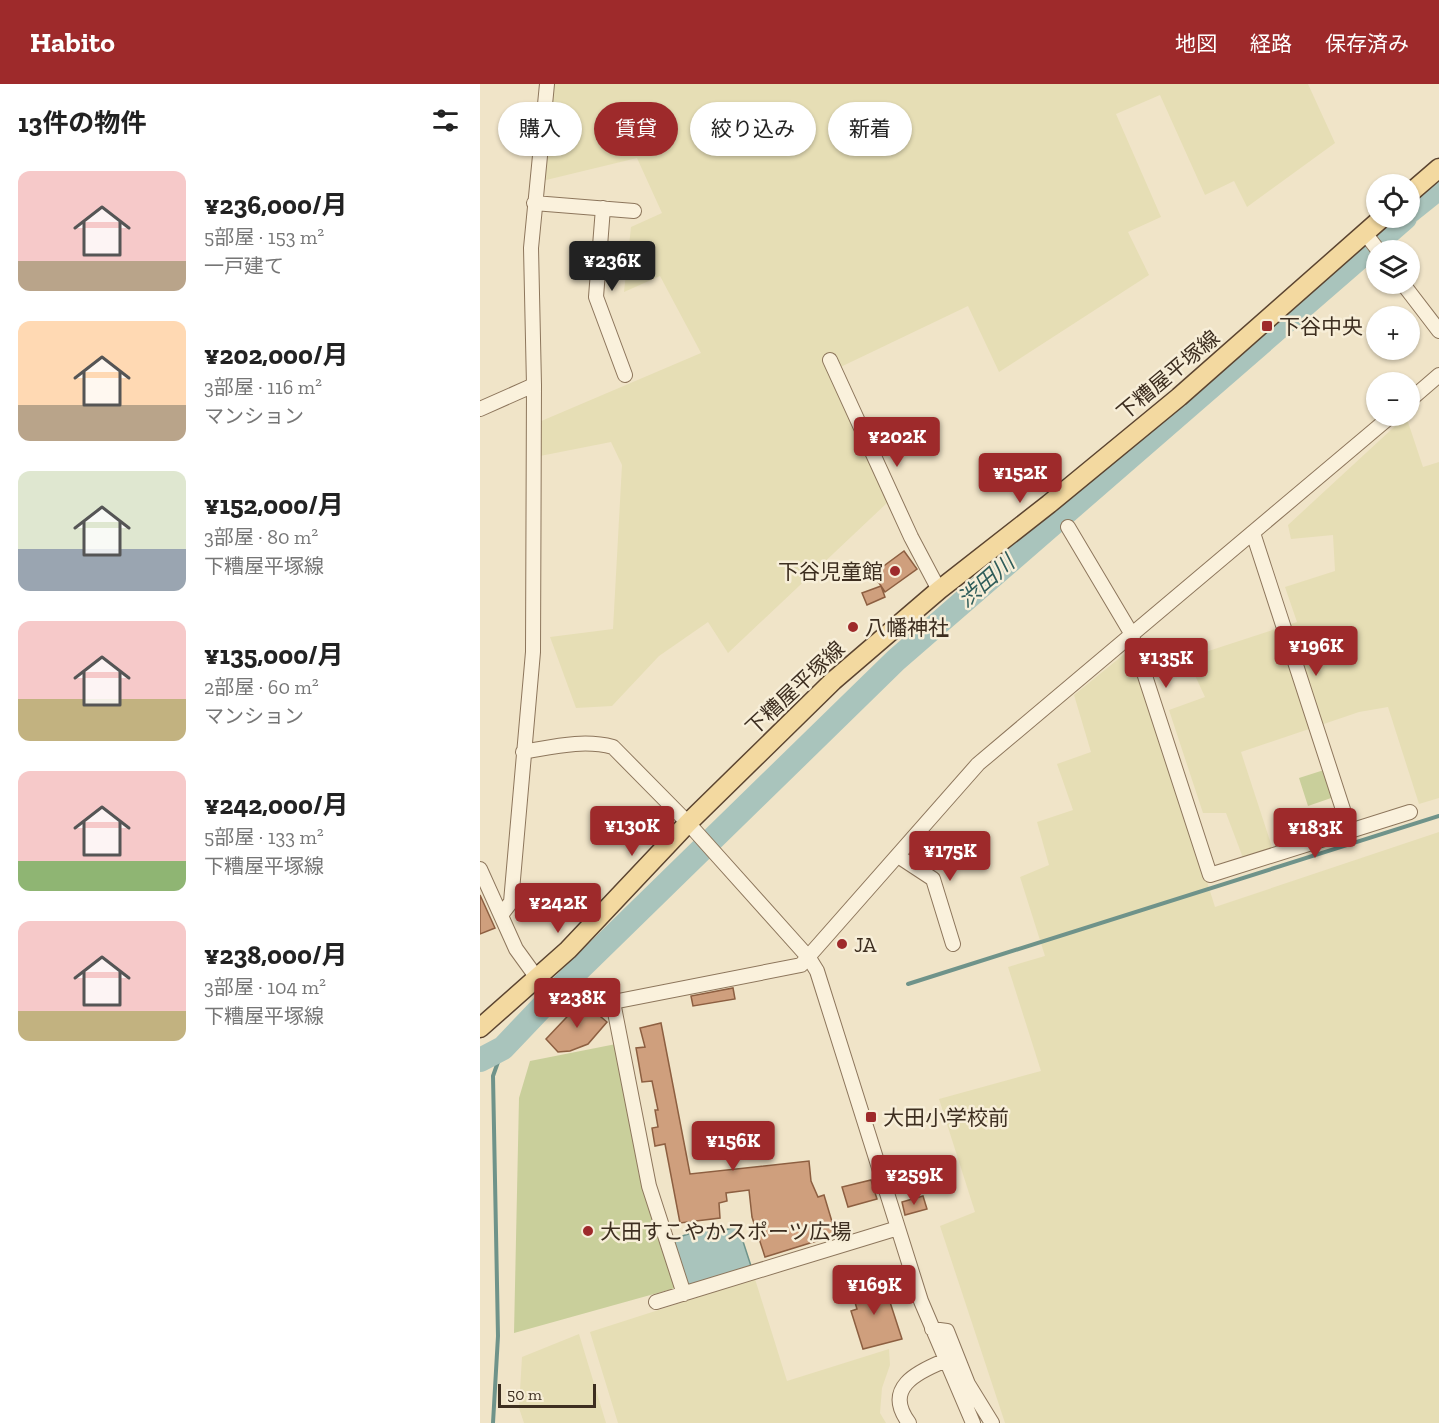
<!DOCTYPE html>
<html lang="ja">
<head>
<meta charset="utf-8">
<style>
  :root { --surface:#fff; --page:#f2f2f2; --text:#222; --muted:#767676; --accent:#9e2a2b }
  body { margin:0; font-family:"Zilla Slab","Noto Sans JP",serif; background:var(--page); color:var(--text); height:100vh; display:flex; flex-direction:column; font-size:22px; white-space:nowrap }
  * { box-sizing:border-box; margin:0 }
  p { font-size:20px; color:var(--muted) }
  .icon { flex:none; width:33px; height:33px; fill:none; stroke:currentColor; stroke-width:2; stroke-linecap:round; stroke-linejoin:round }
  .map { position:relative; flex:1; overflow:hidden }
  .drawer { display:flex; flex-direction:column; background:var(--surface); width:480px }
  .drawer>* { flex:none }
  .top-card { position:absolute; left:18px; top:18px; width:570px; height:54px; display:flex; gap:12px }
  .fabs { position:absolute; left:886px; top:90px; display:grid; gap:12px }
  .fabs a { display:grid; place-items:center; width:54px; height:54px; border-radius:50%; background:var(--surface); box-shadow:0 2px 4px #0004; font-size:30px }
  .scale { position:absolute; left:18px; bottom:15px; width:98px; box-sizing:border-box; padding-left:6px; border:3px solid #3d2e20; border-top:0; font-size:16px; line-height:21px; white-space:nowrap; color:#3d2e20; -webkit-text-stroke:4px #f7eed8; paint-order:stroke }
  .price { position:absolute; translate:-50% -51px; padding:0 14px; border-radius:6px; background:var(--accent); color:#fff; font-size:20px; line-height:39px; filter:drop-shadow(0 2px 3px #0008) }
  .price::after { content:''; position:absolute; left:50%; top:36px; width:18px; height:14px; margin-left:-9px; background:inherit; clip-path:polygon(0 0,100% 0,50% 100%) }
  .price.selected { background:#222; color:#fff }
  ul { padding:0; list-style:none }
  li { display:flex; align-items:center; gap:18px; height:150px; padding:0 18px }
  li span { display:grid; place-items:center; flex:none; width:168px; height:120px; border-radius:12px; color:#555 }
  li>.icon { margin-inline-start:auto }
  span .icon { width:72px; height:72px; fill:#fffc; stroke-width:1 }
  li b { font-size:26px }
  h2 { display:flex; justify-content:space-between; align-items:center; height:72px; padding:0 18px; font-size:26px }
  .tag { padding:0 21px; border-radius:27px; background:var(--surface); box-shadow:0 2px 4px #0004; font-size:21px; line-height:54px }
  .tag.selected { background:var(--accent); color:#fff }
  header { display:flex; align-items:center; gap:36px; box-sizing:border-box; height:84px; padding:0 30px; background:var(--accent); color:#fff }
  header strong { font-size:28px }
  nav { display:flex; gap:33px; margin-inline-start:auto; font-size:21px }
  main { display:flex; flex:1; min-height:0 }
  .map>svg:first-child { display:block }
</style>
</head>
<body>
<header>
<strong>Habito</strong>
<nav><a>地図</a><a>経路</a><a>保存済み</a></nav>
</header>
<main>
<section class="drawer">
<h2>13件の物件<svg class="icon" aria-label="filters" viewBox="0 0 24 24"><path d="M4 7h16M4 17h16"/><circle cx="9" cy="7" r="2"/><circle cx="15" cy="17" r="2"/></svg></h2>
<ul>
<li><span style="background:linear-gradient(#f6c9c9 75%,#b9a48a 0)"><svg class="icon" aria-label="home" viewBox="0 0 24 24"><path d="M3 11l9-7 9 7M6 9v11h12V9"/></svg></span><div><b>¥236,000/月</b><p>5部屋 · 153 m²</p><p>一戸建て</p></div></li>
<li><span style="background:linear-gradient(#ffd9b3 70%,#b9a48a 0)"><svg class="icon" aria-label="home" viewBox="0 0 24 24"><path d="M3 11l9-7 9 7M6 9v11h12V9"/></svg></span><div><b>¥202,000/月</b><p>3部屋 · 116 m²</p><p>マンション</p></div></li>
<li><span style="background:linear-gradient(#dfe7d0 65%,#9aa5b1 0)"><svg class="icon" aria-label="home" viewBox="0 0 24 24"><path d="M3 11l9-7 9 7M6 9v11h12V9"/></svg></span><div><b>¥152,000/月</b><p>3部屋 · 80 m²</p><p>下糟屋平塚線</p></div></li>
<li><span style="background:linear-gradient(#f6c9c9 65%,#c2b280 0)"><svg class="icon" aria-label="home" viewBox="0 0 24 24"><path d="M3 11l9-7 9 7M6 9v11h12V9"/></svg></span><div><b>¥135,000/月</b><p>2部屋 · 60 m²</p><p>マンション</p></div></li>
<li><span style="background:linear-gradient(#f6c9c9 75%,#8fb573 0)"><svg class="icon" aria-label="home" viewBox="0 0 24 24"><path d="M3 11l9-7 9 7M6 9v11h12V9"/></svg></span><div><b>¥242,000/月</b><p>5部屋 · 133 m²</p><p>下糟屋平塚線</p></div></li>
<li><span style="background:linear-gradient(#f6c9c9 75%,#c2b280 0)"><svg class="icon" aria-label="home" viewBox="0 0 24 24"><path d="M3 11l9-7 9 7M6 9v11h12V9"/></svg></span><div><b>¥238,000/月</b><p>3部屋 · 104 m²</p><p>下糟屋平塚線</p></div></li>
</ul>
</section>
<div class="map">
<svg width="959" height="1339" viewBox="0 0 959 1339">
  <rect width="100%" height="100%" fill="#f0e4c8"/>
  <path fill="#e6deb5" d="M74 0H828L855 59 767 123 754 97 725 111 680 11 636 30 681 133 648 148 669 191 519 288 488 222 348 289 408 418 248 569 228 538 179 572 132 622 96 624 70 553 133 545 142 381 131 358 60 372 59 338 221 269 180 192 144 208 151 143 182 129 157 74 62 97Z
    M926 332 943 383 959 378V714L939 720 908 623 879 628 761 668 793 766 763 774 746 729H723L689 626 725 613 707 574 817 538 805 503 855 487 853 451 811 455 808 441Z
    M653 563 735 823 959 748V1339H525L460 1142 495 1128 459 1015 561 987 528 883 565 872 540 793 569 781 557 738 593 726 577 680 611 668 594 611Z
    M275 1195 307 1297 409 1265 410 1281 402 1304 400 1329 406 1339H138L110 1248Z
    M99 1250 126 1339H44L39 1324 42 1273Z"/>
  <path fill="#c9cf9b" d="M844 686 854 713 828 722 819 694Z
    M136 960 159 1091 199 1203 34 1249 39 1014 50 977Z"/>
  <path fill="#a9c4bc" stroke="#6f938a" stroke-width="1.5" d="M258 1142 271 1182 208 1202 193 1155 227 1144 229 1151Z"/>
  <g fill="none" stroke-linecap="round" stroke-linejoin="round">
    <path stroke="#6f938a" stroke-width="4" d="M428 900 959 732
      M13 1339 18 1252 13 992 23 964"/>
    <path stroke="#a9c4bc" stroke-width="24" d="M930 127 959 104
      M0 976 23 964 82 902 416 576 925 134"/>
  </g>
  <path fill="#cf9f7d" stroke="#8d5f41" stroke-width="1.5" d="M424 467 437 485 405 508 393 490Z
    M401 502 405 513 387 521 382 509Z
    M0 811 15 844 0 850Z
    M253 904 255 915 213 922 211 912Z
    M102 917 127 938 108 960 90 967 78 968 66 955Z
    M181 939 210 1090 329 1077 331 1097 338 1113 344 1111 356 1151 285 1173 272 1133 269 1106 246 1109 247 1117 239 1119 240 1134 200 1139 185 1060 175 1062 172 1044 178 1043 175 1026H178L172 997 162 998 156 964 165 963 160 944Z
    M391 1096 397 1115 368 1123 362 1103Z
    M443 1112 447 1125 425 1131 422 1118Z
    M396 1194 403 1217 409 1215 422 1255 383 1265 371 1227 377 1225 370 1202Z"/>
  <g fill="none" stroke-linecap="round" stroke-linejoin="round">
    <defs>
      <path id="minor" d="M54 119 154 127
        M123 124 116 213 145 291
        M885 149 898 166
        M923 200 959 247
        M350 276 431 453 459 506
        M930 316 959 291
        M0 325 54 301
        M588 443 651 549 730 791 930 728
        M773 449 870 747
        M43 668C73 663 103 655 133 663L208 739 329 874 337 887 441 1217 493 1339
        M418 772 453 795 473 860
        M0 785 36 865 57 894
        M21 831 31 818 53 568 54 301 51 164 67 0
        M204 1210 169 1102 133 918 321 881 498 680 911 332
        M176 1218 418 1144
        M452 1245 467 1247 488 1300 512 1339
        M429 1339C403 1304 437 1288 464 1277"/>
      <path id="major" d="M930 109 959 84
        M0 944 88 866 208 739 353 597 459 506 569 420 699 313 902 134"/>
    </defs>
    <use href="#minor" stroke="#8d765c" stroke-width="16"/>
    <use href="#major" stroke="#5b4430" stroke-width="21"/>
    <use href="#minor" stroke="#faf1dc" stroke-width="14"/>
    <use href="#major" stroke="#f3d9a0" stroke-width="18"/>
  </g>
  <g fill="#9e2a2b" stroke="#f7eed8" stroke-width="2">
    <rect x="781" y="236" width="12" height="12" rx="3"/>
    <circle cx="415" cy="487" r="6"/>
    <circle cx="373" cy="543" r="6"/>
    <circle cx="362" cy="860" r="6"/>
    <rect x="385" y="1027" width="12" height="12" rx="3"/>
    <circle cx="108" cy="1147" r="6"/>
  </g>
  <g text-anchor="middle" dominant-baseline="central" stroke-width="5" stroke-linejoin="round" paint-order="stroke">
    <g font-size="21" fill="#3d2e20" stroke="#f7eed8" text-anchor="start">
      <text x="799" y="242">下谷中央</text>
      <text x="403" y="487" text-anchor="end">下谷児童館</text>
      <text x="385" y="543">八幡神社</text>
      <text x="374" y="860">JA</text>
      <text x="403" y="1033">大田小学校前</text>
      <text x="120" y="1147">大田すこやかスポーツ広場</text>
    </g>
    <g font-size="21" fill="#3d2e20" stroke="#f7eed8">
      <text transform="translate(688 291) rotate(-40)">下糟屋平塚線</text>
      <text transform="translate(315 604) rotate(-43)">下糟屋平塚線</text>
    </g>
    <g font-size="22" font-style="italic" fill="#2f5d5a" stroke="#f7eed8">
      <text transform="translate(506 497) rotate(-41)">渋田川</text>
    </g>
  </g>
</svg>
<div class="fabs">
<a><svg class="icon" aria-label="locate" viewBox="0 0 24 24"><circle cx="12" cy="12" r="6"/><path d="M12 2v4M12 18v4M2 12h4M18 12h4"/></svg></a>
<a><svg class="icon" aria-label="layers" viewBox="0 0 24 24"><path d="M12 4l9 5-9 5-9-5zM3 14l9 5 9-5"/></svg></a>
<a>+</a>
<a>−</a>
</div>
<div class="scale">50 m</div>
<b class="price selected" style="left:132px;top:208px">¥236K</b>
<b class="price" style="left:417px;top:384px">¥202K</b>
<b class="price" style="left:540px;top:420px">¥152K</b>
<b class="price" style="left:836px;top:593px">¥196K</b>
<b class="price" style="left:686px;top:605px">¥135K</b>
<b class="price" style="left:152px;top:773px">¥130K</b>
<b class="price" style="left:835px;top:775px">¥183K</b>
<b class="price" style="left:470px;top:798px">¥175K</b>
<b class="price" style="left:78px;top:850px">¥242K</b>
<b class="price" style="left:97px;top:945px">¥238K</b>
<b class="price" style="left:253px;top:1088px">¥156K</b>
<b class="price" style="left:434px;top:1122px">¥259K</b>
<b class="price" style="left:394px;top:1232px">¥169K</b>
<div class="top-card">
<a class="tag">購入</a>
<a class="tag selected">賃貸</a>
<a class="tag">絞り込み</a>
<a class="tag">新着</a>
</div>
</div>
</main>
</body>
</html>
